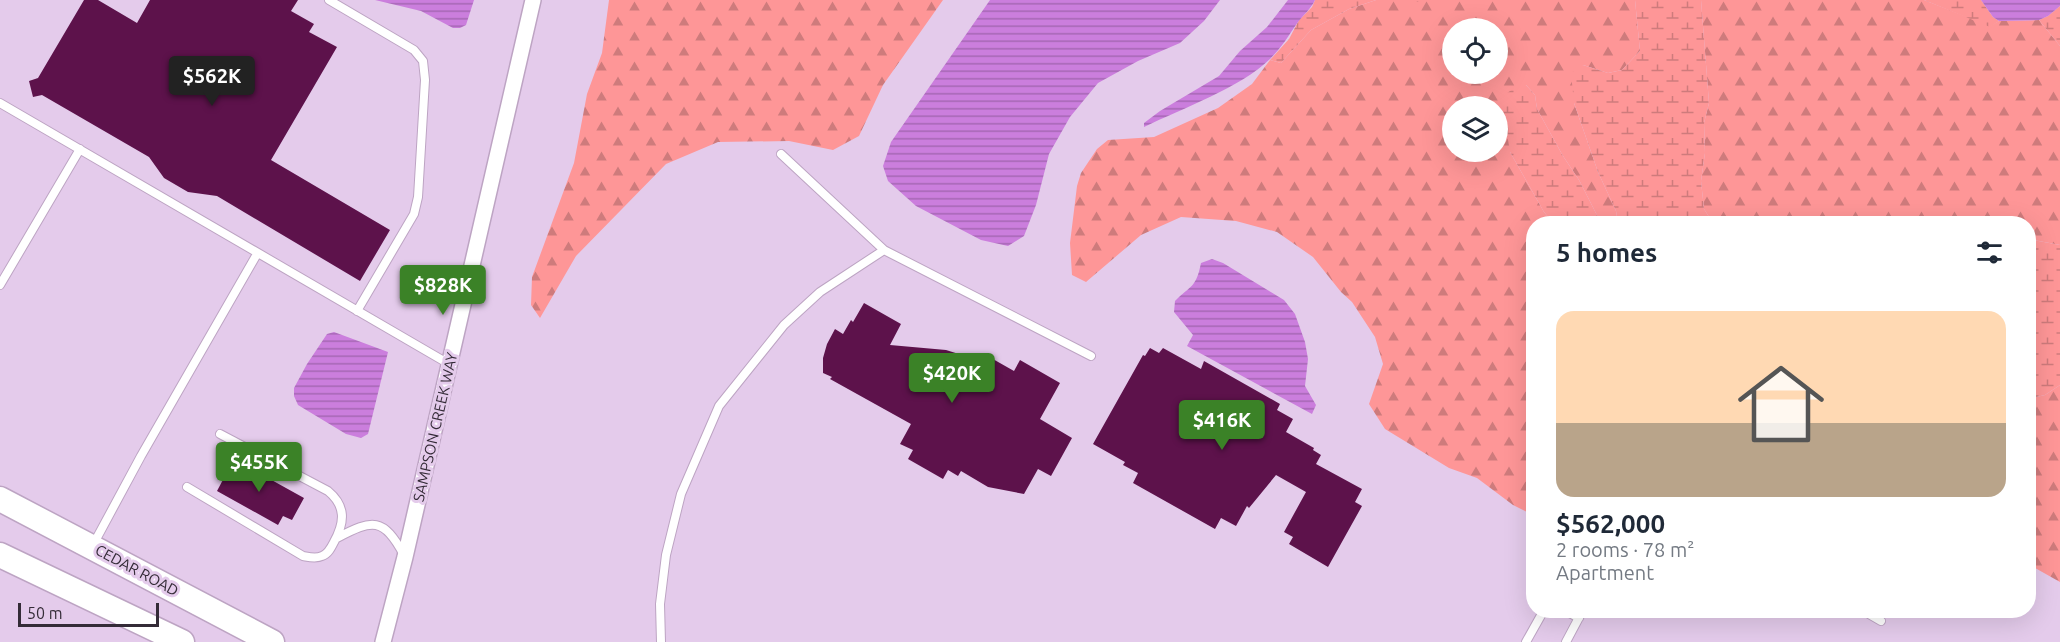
<!DOCTYPE html>
<html lang="en">
<head>
<meta charset="utf-8">
<style>
  :root { --surface:#fff; --page:#f6f6f7; --text:#1f2937; --muted:#747a83; --accent:#3b8227 }
  body { margin:0; font-family:Ubuntu,sans-serif; background:var(--page); color:var(--text); height:100vh; display:flex; flex-direction:column; font-size:22px; white-space:nowrap }
  * { box-sizing:border-box; margin:0 }
  p { font-size:20px; color:var(--muted) }
  .icon { flex:none; width:33px; height:33px; fill:none; stroke:currentColor; stroke-width:2; stroke-linecap:round; stroke-linejoin:round }
  .map { position:relative; flex:1; overflow:hidden }
  .details { position:absolute; left:1526px; top:216px; width:510px; height:402px; display:flex; flex-direction:column; background:var(--surface); border-radius:24px; box-shadow:0 6px 24px #0002 }
  .details>* { flex:none }
  .tools { position:absolute; left:1442px; top:18px; display:grid; gap:12px }
  .tools a { display:grid; place-items:center; width:66px; height:66px; border-radius:50%; background:var(--surface); box-shadow:0 6px 24px #0002; font-size:30px }
  .scale { position:absolute; left:18px; bottom:15px; width:141px; box-sizing:border-box; padding-left:6px; border:3px solid #342b37; border-top:0; font-size:16px; line-height:21px; white-space:nowrap; color:#342b37; -webkit-text-stroke:4px #e4cbeb; paint-order:stroke }
  .price { position:absolute; translate:-50% -51px; padding:0 14px; border-radius:6px; background:var(--accent); color:#fff; font-size:20px; line-height:39px; filter:drop-shadow(0 2px 3px #0008) }
  .price::after { content:''; position:absolute; left:50%; top:36px; width:18px; height:14px; margin-left:-9px; background:inherit; clip-path:polygon(0 0,100% 0,50% 100%) }
  .price.selected { background:#222; color:#fff }
  ul { padding:0; list-style:none }
  li { display:grid; align-content:center; gap:12px; height:318px; padding:0 30px }
  li span { display:grid; place-items:center; height:186px; border-radius:18px; color:#555 }
  li>.icon { margin-inline-start:auto }
  span .icon { width:108px; height:108px; fill:#fffc; stroke-width:1 }
  li b { font-size:26px }
  h2 { display:flex; justify-content:space-between; align-items:center; height:72px; padding:0 30px; font-size:26px }
  .map>svg:first-child { display:block }
</style>
</head>
<body>
<div class="map">
<svg width="2060" height="642" viewBox="0 0 2060 642">
  <defs>
    <pattern id="forest-firs" width="22" height="20" patternUnits="userSpaceOnUse" patternTransform="scale(1.5)"><rect width="22" height="20" fill="#fe9697"/><path d="M5 1l3.5 6h-7zM16 11l3.5 6h-7z" fill="#ce7b7c"/></pattern>
    <pattern id="wetland-marsh" width="20" height="14" patternUnits="userSpaceOnUse" patternTransform="scale(1.5)"><rect width="20" height="14" fill="#fe9697"/><path d="M1 5h8M5 5V1M11 12h8M15 12V8" fill="none" stroke="#ce7b7c"/></pattern>
    <pattern id="water-rules" width="6" height="5" patternUnits="userSpaceOnUse" patternTransform="scale(1.5)"><rect width="6" height="5" fill="#cb7edd"/><path d="M0 2.5h6" fill="none" stroke="#a667b4"/></pattern>
  </defs>
  <rect width="100%" height="100%" fill="#e4cbeb"/>
  <path fill="url(#forest-firs)" fill-rule="evenodd" d="M609 0H943L883 85 859 136 833 150 789 141 718 142 666 164 576 256 540 318 531 305 532 277 574 163 587 94 602 53Z
    M1376 0H1635L1640 51 1622 70 1608 73 1583 65 1574 103 1598 172 1616 211 1618 223H1601L1579 180 1563 156 1537 109 1535 95 1526 85 1510 152 1544 212 1553 223 1533 224V515L1513 505 1477 478 1449 468 1385 429 1369 404 1383 364 1375 337 1352 302 1341 292 1313 257 1277 232 1236 221 1181 217 1141 235 1086 282 1072 275 1070 243 1077 186 1081 173 1097 149 1108 140 1154 137 1218 108 1252 84 1270 60 1281 63 1311 30 1349 9ZM1452 28H1497V74H1452ZM1452 106H1497V152H1452Z
    M1701 0H1924L1990 26 1999 21 2039 20 2060 46V245L2028 239V224L1713 223 1704 209 1701 181 1705 153 1704 123 1709 103Z
    M2060 385V582L2028 564V399L2045 395Z"/>
  <path fill="url(#wetland-marsh)" d="M1315 0H1422L1419 2 1376 0 1349 9 1311 30 1281 63 1270 60 1289 39 1299 20 1312 7Z
    M1635 0H1701L1709 103 1704 123 1705 153 1701 181 1704 209 1713 223H1618L1616 211 1598 172 1574 103 1571 73 1583 65 1608 73 1622 70 1640 51Z
    M1924 0H1981L1993 17 1999 21 1990 27Z
    M2060 6V46L2039 20 2048 16Z
    M1526 85 1535 95 1537 109 1563 156 1579 180 1601 223H1553L1544 212 1510 152 1501 97 1513 89Z
    M2028 239 2060 245V385L2045 395 2028 399Z"/>
  <path fill="url(#water-rules)" d="M375 0H474L466 25 460 28H453L421 11Z
    M990 0H1220L1204 21 1180 43 1138 61 1098 83 1070 117 1049 154 1036 205 1024 236 1008 246 981 240 916 206 888 181 883 166 891 142Z
    M1288 0H1315C1311 9 1304 14 1298 22 1289 35 1282 47 1270 59 1240 88 1183 108 1144 127V123L1160 111 1219 76 1240 51 1267 27Z
    M1981 0H2060V6L2048 16 2039 20 1999 21 1993 17Z
    M1212 259 1223 263 1284 300 1295 314 1305 342 1308 359 1305 386 1316 405 1312 414 1187 346 1193 335 1174 312 1175 301C1191 285 1196 288 1201 263Z
    M334 332 388 352 368 434 361 438 346 434 298 405 294 396V388L307 364 327 334Z"/>
  <path fill="#5d124b" d="M84 0H98L137 23 150 0H298L291 11 314 24 309 32 337 47 271 160 390 230 360 281 217 196 188 192 164 178 149 157 42 95 33 97 29 81 38 78Z
    M864 303 901 324 890 345 946 350 981 361 984 354 1014 371 1020 360 1060 383 1040 419 1072 438 1051 476 1038 469 1024 494 988 487 961 471 958 476 948 470 943 479 908 459 913 450 900 444 911 424 830 379 832 377 823 373V358L827 344 835 329 843 334 851 320 853 322Z
    M1150 348 1159 353 1163 348 1201 369 1204 361 1280 404 1277 410 1293 419 1286 432 1314 448 1313 450 1321 455 1316 464 1362 489 1355 502 1362 506 1328 567 1289 544 1293 537 1284 532 1306 492 1276 475 1249 508 1247 506 1236 526 1221 518 1215 529 1133 483 1138 473 1123 465 1125 462 1093 444 1143 355 1145 356Z
    M234 459 304 498 292 520 283 516 278 525 217 491Z"/>
  <g fill="none" stroke-linecap="round" stroke-linejoin="round">
    <defs>
      <path id="service" d="M329 0 414 50 423 61 425 80 418 197 414 214 357 311
        M0 103 449 364
        M781 154 884 250
        M0 285 80 149
        M187 487 303 556C309 557 316 559 322 556 328 554 331 548 334 542 345 522 346 506 328 491L220 434
        M337 538C373 519 383 517 404 555
        M93 545 141 456 257 254
        M1564 610 1579 618
        M1862 610 1881 621
        M661 642 660 604 666 555 681 494 719 406 784 325 820 292 884 250 1091 356
        M1526 642 1544 610
        M1566 642 1583 610"/>
      <path id="minor" d="M383 642 405 557 533 0"/>
      <path id="primary" d="M0 499 272 642
        M0 555 182 642"/>
    </defs>
    <use href="#service" stroke="#bda4c3" stroke-width="10"/>
    <use href="#minor" stroke="#bda4c3" stroke-width="18"/>
    <use href="#primary" stroke="#bda4c3" stroke-width="27"/>
    <use href="#service" stroke="#fff" stroke-width="8"/>
    <use href="#minor" stroke="#fff" stroke-width="15"/>
    <use href="#primary" stroke="#fff" stroke-width="24"/>
  </g>
  <g text-anchor="middle" dominant-baseline="central" stroke-width="6" stroke-linejoin="round" paint-order="stroke">
    <g font-size="15" fill="#342b37" stroke="#e4cbeb">
      <text transform="translate(435 427) rotate(-77)">SAMPSON CREEK WAY</text>
      <text transform="translate(137 570) rotate(28)">CEDAR ROAD</text>
    </g>
  </g>
</svg>
<div class="tools">
<a><svg class="icon" aria-label="locate" viewBox="0 0 24 24"><circle cx="12" cy="12" r="6"/><path d="M12 2v4M12 18v4M2 12h4M18 12h4"/></svg></a>
<a><svg class="icon" aria-label="layers" viewBox="0 0 24 24"><path d="M12 4l9 5-9 5-9-5zM3 14l9 5 9-5"/></svg></a>
</div>
<div class="scale">50 m</div>
<b class="price selected" style="left:212px;top:107px">$562K</b>
<b class="price" style="left:443px;top:316px">$828K</b>
<b class="price" style="left:952px;top:404px">$420K</b>
<b class="price" style="left:1222px;top:451px">$416K</b>
<b class="price" style="left:259px;top:493px">$455K</b>
<section class="details">
<h2>5 homes<svg class="icon" aria-label="filters" viewBox="0 0 24 24"><path d="M4 7h16M4 17h16"/><circle cx="9" cy="7" r="2"/><circle cx="15" cy="17" r="2"/></svg></h2>
<ul>
<li><span style="background:linear-gradient(#ffd9b3 60%,#b9a48a 0)"><svg class="icon" aria-label="home" viewBox="0 0 24 24"><path d="M3 11l9-7 9 7M6 9v11h12V9"/></svg></span><div><b>$562,000</b><p>2 rooms · 78 m²</p><p>Apartment</p></div></li>
</ul>
</section>
</div>
</body>
</html>
